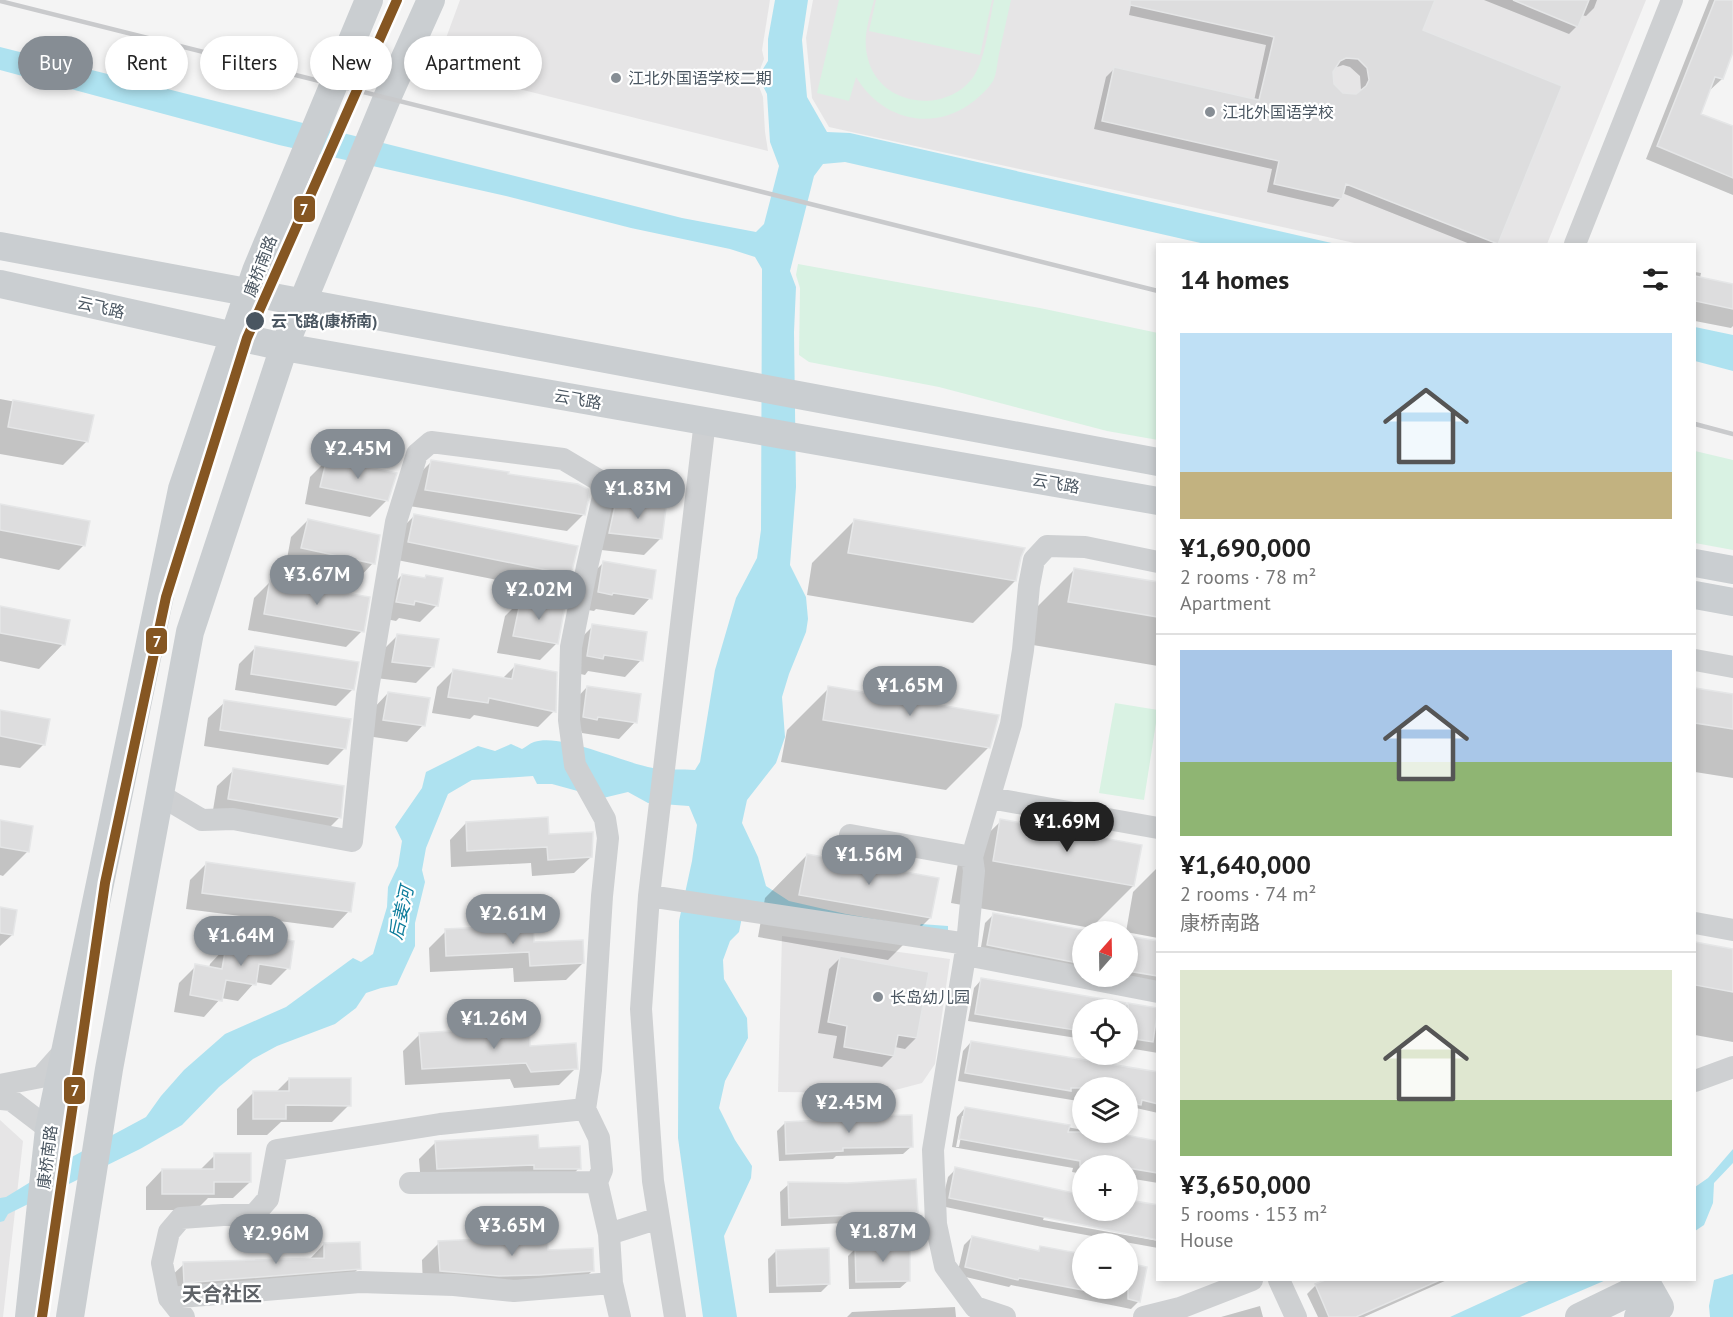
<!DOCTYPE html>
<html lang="en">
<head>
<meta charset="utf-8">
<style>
  :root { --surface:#fff; --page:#f6f6f6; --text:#222; --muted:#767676; --line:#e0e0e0; --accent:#868d94 }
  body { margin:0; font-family:"PT Sans","Noto Sans SC",sans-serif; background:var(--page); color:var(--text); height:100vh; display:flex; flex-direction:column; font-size:22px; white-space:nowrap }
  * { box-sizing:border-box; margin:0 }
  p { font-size:20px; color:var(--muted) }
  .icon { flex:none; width:33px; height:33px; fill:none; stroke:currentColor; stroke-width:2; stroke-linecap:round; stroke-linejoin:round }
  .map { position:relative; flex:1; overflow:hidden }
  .side { position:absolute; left:1156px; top:243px; width:540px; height:1038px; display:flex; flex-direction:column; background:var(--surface); border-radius:0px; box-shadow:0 3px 9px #0003 }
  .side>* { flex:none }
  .guide { position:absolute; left:18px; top:36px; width:570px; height:54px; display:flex; gap:12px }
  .needle { width:39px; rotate:20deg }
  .fabs { position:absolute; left:1072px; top:921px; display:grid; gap:12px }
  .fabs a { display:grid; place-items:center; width:66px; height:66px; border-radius:50%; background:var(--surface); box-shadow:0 3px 9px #0003; font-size:30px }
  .price { position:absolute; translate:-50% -51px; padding:0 14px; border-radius:21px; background:var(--accent); color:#fff; font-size:20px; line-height:39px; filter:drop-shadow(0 2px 3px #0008) }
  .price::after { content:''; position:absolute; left:50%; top:36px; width:18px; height:14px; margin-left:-9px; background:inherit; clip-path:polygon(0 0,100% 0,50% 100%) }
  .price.active { background:#222; color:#fff }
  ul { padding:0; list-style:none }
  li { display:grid; align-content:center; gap:12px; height:318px; padding:0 24px }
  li+li { border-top:2px solid var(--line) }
  li span { display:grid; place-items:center; height:186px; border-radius:0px; color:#555 }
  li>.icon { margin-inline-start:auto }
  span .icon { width:108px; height:108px; fill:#fffc; stroke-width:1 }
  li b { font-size:26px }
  h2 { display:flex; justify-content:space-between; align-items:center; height:72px; padding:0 24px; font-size:26px }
  .tag { padding:0 21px; border-radius:27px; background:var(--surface); box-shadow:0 3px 9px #0003; font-size:21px; line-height:54px }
  .tag.active { background:var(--accent); color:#fff }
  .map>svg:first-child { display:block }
</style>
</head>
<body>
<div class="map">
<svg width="1733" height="1317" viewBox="0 0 1733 1317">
  <rect width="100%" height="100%" fill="#f4f4f4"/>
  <path fill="#e6e5e6" d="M460 0H770L762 50 764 59 759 72 758 84 763 97 765 132 768 151 435 68Z
    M813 0H1646L1547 244H1359L829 127 812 98 806 38Z
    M782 936 950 959 935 1064 922 1083 884 1093 778 1092Z
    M0 1120 23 1141 3 1317H0Z"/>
  <path fill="#d9f2e3" d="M839 0H874C869 19 862 39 868 59 880 107 947 115 974 76 986 57 989 22 994 0H1011C1007 18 1003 36 999 54 997 63 997 73 993 81 988 89 981 95 974 101 933 133 882 120 856 77L849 101 817 93Z
    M876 0H992L980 55 869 31Z
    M798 264 1040 308 1158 333V440L1107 431 939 387 809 362 799 355 800 288 796 275Z
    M1695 451 1733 460V550L1695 543Z
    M1115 703 1158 710 1144 800 1099 793Z"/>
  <path fill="#aee2f0" d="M775 0H808L802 40 807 97 827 132 850 133 1336 244H1205L845 162 823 164 814 176 790 271 796 287 794 332 796 487 790 565 806 597 808 619 806 632 789 674 782 697 785 737 776 763 747 800 742 823 758 857 766 886 789 901 846 914 919 927 921 924 948 926V937L744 907 739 932 730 941 723 960 724 979 747 1018 748 1038 725 1081 719 1108 735 1140 752 1166 751 1178 724 1236 737 1317H703L678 1138 679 921 692 861 697 825 689 806 648 803 628 792 603 798 552 784H537L533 776 472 780 448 794 426 848 422 870 425 882 415 923V946L397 985 381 988 366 993 356 1008 335 1024 277 1046 253 1059 219 1087 182 1125 140 1149 8 1214 4 1221 0 1222V1198L6 1197 68 1159 146 1117 161 1096 184 1070 225 1034 286 1007 353 958 361 962 373 954 387 907 388 887 398 866 402 841 395 827 422 788 426 772 478 746 495 751 511 744 522 749C526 747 530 743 534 742 562 733 623 763 653 768 667 770 682 769 695 770L700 762 715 670 736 598 757 558 761 530 762 269 755 257 730 249 631 228 506 196 279 145 0 70V47L682 218 756 232 764 224 779 166 770 142 767 94 762 84 761 72 768 61V39Z
    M1695 327 1733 335V371L1695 361Z
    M1733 1149V1163L1714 1183 1713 1203 1704 1225 1695 1231V1187L1708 1178Z
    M1733 1274V1317H1710L1709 1306 1714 1280Z
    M1531 1280H1606L1520 1317H1450Z"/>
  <path fill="#0003" fill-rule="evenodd" d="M1132 0H1433L1421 31 1560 87 1497 244H1470L1342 193 1341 198 1333 207 1267 192 1272 169 1094 129 1106 77 1114 69 1254 101 1266 45 1129 15ZM1343 65 1350 67 1360 76 1361 90 1359 93 1350 96 1337 90 1331 78 1334 68Z
    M1484 0H1597L1594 8 1586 16 1581 15 1577 26 1569 34Z
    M1709 0H1733V48L1722 79 1709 91 1699 115 1733 127V195L1646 159Z
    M1695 272 1701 273 1700 278 1733 285V326L1731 328 1695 321Z
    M0 399 92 416 87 441 63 465 0 454Z
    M327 460 387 500 370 517 305 504 310 477Z
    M432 461 506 475 584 514 567 531 409 506 415 478Z
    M616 503 660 539 644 555 593 549 600 520Z
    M0 505 84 545 59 570 0 558Z
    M415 515 570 574 553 591 392 559 398 532Z
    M308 520 373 563 357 580 286 564 291 537Z
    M855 520 1015 581 973 623 807 595 812 563Z
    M604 562 650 598 634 615 596 609 594 611 582 609 587 579Z
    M1075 569 1158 583V666L1027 644 1032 612Z
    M402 575 423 579 426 576 437 605 420 622 399 618 396 621 381 618 385 592Z
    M271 581 362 631 346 647 248 630 254 598Z
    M521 600 556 644 540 660 497 653 505 616Z
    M0 608 63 644 39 669 0 661Z
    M593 626 641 660 625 677 588 671 585 675 571 672 576 643Z
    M398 635 433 666 416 683 376 678 381 652Z
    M256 647 353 689 336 706 235 690 239 664Z
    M515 666 554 711 538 727 474 715 470 719 432 713 437 687 454 670 502 679Z
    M587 687 635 722 619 739 582 733 571 704Z
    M829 688 988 748 946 790 781 762 787 730Z
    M1695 689 1733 695V778L1695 772Z
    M388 693 423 725 407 742 367 736 372 710Z
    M225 702 345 748 328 765 204 746 208 718Z
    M0 711 44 744 20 768 0 765Z
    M234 770 339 818 323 834 212 816 217 786Z
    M1001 821 1133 886 1091 928 951 903 958 863Z
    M0 822 28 851 3 876 0 875Z
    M466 823 547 835 591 857 574 873 532 876 531 863 451 867 450 840Z
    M807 855 930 918 888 960 758 937 765 898Z
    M206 864 349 911 333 928 186 909 190 880Z
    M1158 867V938L1126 932 1133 892Z
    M0 908 12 935 0 946Z
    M993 915 1084 932 1083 972 980 953 985 923Z
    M446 931 532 944 583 963 566 980 514 982 513 968 430 972 429 948Z
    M262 937 288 968 271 985 255 982 238 1001 221 998 204 1017 174 1012 179 983 196 966 209 968 210 964 226 947 248 951Z
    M1128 938 1158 943V985L1128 976Z
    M1695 943 1733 950V1042L1695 1035Z
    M840 958 916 1038 905 1049 895 1047 893 1056 882 1067 833 1058 837 1036 818 1033 829 969Z
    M982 979 1157 1010 1158 1053 1128 1048V1010H1083V1039L968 1021 974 988Z
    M420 1034 529 1047 576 1068 559 1085 514 1088 510 1079 405 1085 403 1051Z
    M971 1042 1158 1075V1113L1136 1108 1132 1113 1128 1112V1088H1083V1104L1078 1103V1101L958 1081 963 1051Z
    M289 1079 349 1105 332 1122H281L267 1135H237V1109L254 1092H276Z
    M965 1108 1083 1130V1132L1158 1142V1183L1128 1178V1166H1083V1174L1072 1172 1073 1168 952 1147 957 1117ZM962 1116H965L959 1147H956Z
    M785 1123 912 1146 903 1154 836 1156 833 1159 779 1161 777 1131Z
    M436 1142 537 1150 579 1168 563 1185H421L419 1159Z
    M215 1155 250 1182 233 1198H208L196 1210H146V1187L162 1170 199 1171Z
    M956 1169 1071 1194 1074 1191 1083 1193V1210H1128V1201L1158 1206V1238L1044 1217 1043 1220 1158 1241V1248L1042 1227 941 1206 948 1177Z
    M789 1184 916 1212 908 1220 781 1226 780 1192Z
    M972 1237 1036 1252 1041 1248 1083 1256V1288H1128V1265L1139 1301 1131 1309 1011 1285 1009 1287 957 1275 964 1245Z
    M439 1243 546 1252 593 1270 576 1287H423L422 1260Z
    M324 1244 359 1268 342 1285 168 1299 167 1280 184 1264 309 1260Z
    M856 1248 909 1280 900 1288 849 1289 848 1256Z
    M776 1251 829 1284 821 1292 769 1293 768 1259Z
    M1329 1280H1447L1364 1317H1318L1307 1294 1315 1286Z
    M1260 1306 1263 1317H1221Z
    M955 1307 956 1317H847L852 1312Z"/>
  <path fill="#ddddde" stroke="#e5e6e7" stroke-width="1.5" fill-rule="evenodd" d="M1130 0H1435L1423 30 1562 86 1498 244 1346 184 1342 199 1274 184 1279 161 1102 121 1114 67 1259 100 1274 37 1130 5ZM1346 58 1358 59 1367 68 1369 80 1366 86 1356 94 1343 93 1334 84 1333 72 1340 61Z
    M1513 0H1589L1578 27Z
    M1715 0H1733V52L1723 79 1715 77 1701 114 1733 126V178L1657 146Z
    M1695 276 1733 284V309L1695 301Z
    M13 400 94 415 88 442 8 427Z
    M327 458 397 473 388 501 320 487Z
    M431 460 509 472 508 474 578 484 588 489 589 497 585 515 425 490Z
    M616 501 666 508 662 539 609 533Z
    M0 504 90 521 85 546 0 530Z
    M414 514 578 546 571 575 408 542Z
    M308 519 380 535 375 564 301 548Z
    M854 519 1025 548 1021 557 1016 581 848 553Z
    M603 561 656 570 652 599 613 593 612 595 598 592Z
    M1074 568 1158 582V617L1068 602Z
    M402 574 425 578 426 575 443 578 438 606 415 601 414 605 396 602Z
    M270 580 370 597 364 632 264 614Z
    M521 598 565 606 558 644 513 636Z
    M0 606 70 620 65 645 0 633Z
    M592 624 647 632 643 661 604 655 603 659 587 656Z
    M397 634 439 639 434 667 392 662Z
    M255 646 359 662 354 690 251 674Z
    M515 664 557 672 556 712 489 698 488 703 448 697 453 669 512 679Z
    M587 686 641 694 637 723 598 717 597 720 583 717Z
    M828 686 999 715 990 748 823 720Z
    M1695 688 1733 694V729L1695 723Z
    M388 692 430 698 425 726 383 720Z
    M224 700 351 719 346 749 220 730Z
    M0 710 50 719 45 745 0 736Z
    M233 768 344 786 341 818 228 799Z
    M548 817 549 834 593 832 592 857 548 860 547 847 467 851 466 822Z
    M1000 819 1142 845 1134 886 993 861Z
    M0 820 33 826 29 852 0 847Z
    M807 854 939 878 931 918 799 895Z
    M206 862 355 883 351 912 202 893Z
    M0 907 17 910 13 935 0 933Z
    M993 913 1083 930V964L987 945Z
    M533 925 534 942 583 940 584 963 530 966 529 952 446 956 445 929Z
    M262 935 294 941 290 969 259 964 256 985 226 980 222 1001 190 995 195 964 222 969 226 946 259 951Z
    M1128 936 1158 941V976L1128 971Z
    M1695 942 1733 949V992L1695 985Z
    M840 956 929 972 917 1038 898 1035 894 1056 844 1047 847 1026 828 1022Z
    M981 978 1126 1003V1010H1083L1081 1031 975 1014Z
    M1128 1003 1158 1008 1153 1042 1128 1038Z
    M529 1026 530 1046 576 1043 578 1069 531 1072 526 1063 422 1069 419 1033Z
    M971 1041 1158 1072V1104L1142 1100 1141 1105 1128 1103V1088H1071V1091L965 1073Z
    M289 1078H351V1106L286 1105V1119H253V1091H289Z
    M965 1107 1070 1125 1068 1132H1110L1158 1141V1173L1128 1168V1166H1080V1161L959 1139Z
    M912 1115 913 1147 843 1148V1151L786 1154 785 1122 859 1118V1116Z
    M538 1135 539 1148 580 1146 581 1169H534V1165L437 1169 435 1141Z
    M214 1153H251V1182H214V1194H162V1169H214Z
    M955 1167 1083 1195V1210H1128V1200L1158 1205V1240L949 1198Z
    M916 1179 918 1212 789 1218 788 1182 847 1183Z
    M547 1236 548 1250 593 1248 594 1271 540 1275 499 1276 440 1271 438 1241Z
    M972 1236 1039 1251 1040 1246 1083 1254V1290L1019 1278 1018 1280 965 1267Z
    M360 1242 361 1269 184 1283 183 1262 324 1258V1243Z
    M910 1245V1281L856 1282 855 1246Z
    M829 1248 830 1284 777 1286 776 1250Z
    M1128 1263 1147 1267 1140 1302 1128 1299Z
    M1325 1280H1440L1356 1317H1329L1315 1284Z"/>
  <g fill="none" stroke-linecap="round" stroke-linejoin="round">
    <path stroke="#ced0d2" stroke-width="22" d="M1575 244 1672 0
      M1695 660 1733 667
      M160 795 202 820 233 819 352 841 367 695 396 522 417 454 431 442 563 459 600 481 603 497 587 567 571 647 569 720 575 765 605 819 608 838 602 896 591 1070 585 1109 599 1138 602 1170 597 1182 609 1234 659 1218
      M990 798 1158 828
      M850 835 972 857
      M649 896 967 944
      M1695 923 1733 930
      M966 955 1158 992
      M1695 1081 1733 1067
      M0 1085 41 1077 65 1050
      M0 1099 11 1100 49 1129
      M410 1183 597 1182
      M609 1234 612 1283 620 1317
      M1279 1280 1296 1317
      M169 1298 360 1282 454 1285 514 1291 612 1283
      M184 1317 169 1298 162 1263 169 1232 181 1218 223 1215H254L268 1199 277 1150 440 1124 585 1109
      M675 1317 653 1181 641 1009 649 896 705 421
      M1005 1317 975 1307 945 1266 936 1224 933 1150 967 944 974 871 972 857 1011 724 1023 650 1029 586 1034 560 1047 546 1085 547 1158 562
      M1144 1317 1180 1308 1252 1280"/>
    <path stroke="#caced1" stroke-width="28" d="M0 246 1158 462
      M0 284 284 347 1158 501
      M1695 563 1733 570
      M1695 595 1733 602
      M29 1317 49 1129 182 489 256 271 369 0
      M70 1317 109 1069 190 632 284 347 387 98 431 0
      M1579 1317 1647 1284 1660 1307 1638 1317"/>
    <path stroke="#c9cacc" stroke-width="4.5" d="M0 1 1158 291
      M1695 424 1733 434"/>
    <defs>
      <path id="metro-1" d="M42 1317 105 883 166 597 247 338 397 0"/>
    </defs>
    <use href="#metro-1" stroke="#fff" stroke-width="15"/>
    <use href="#metro-1" stroke="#855622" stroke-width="10"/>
  </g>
  <g fill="#868d94" stroke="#fff" stroke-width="2">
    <circle cx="616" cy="78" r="6"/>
    <circle cx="1210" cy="112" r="6"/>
    <circle cx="878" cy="997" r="6"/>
  </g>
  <circle fill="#4a5661" stroke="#fff" stroke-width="2" cx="255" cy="321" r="10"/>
  <g text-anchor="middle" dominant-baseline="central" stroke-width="4.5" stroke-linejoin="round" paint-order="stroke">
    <g font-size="16" fill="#4a5661" stroke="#fff" text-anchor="start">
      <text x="628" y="78">江北外国语学校二期</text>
      <text x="1222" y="112">江北外国语学校</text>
      <text x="890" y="997">长岛幼儿园</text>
    </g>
    <g font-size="16" fill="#4a5661" stroke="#fff">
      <text transform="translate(260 266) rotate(-69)">康桥南路</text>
      <text transform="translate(101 307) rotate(13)">云飞路</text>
      <text transform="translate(578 399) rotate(10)">云飞路</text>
      <text transform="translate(1056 483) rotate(10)">云飞路</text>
      <text transform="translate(47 1157) rotate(-83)">康桥南路</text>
    </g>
    <g font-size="16" font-weight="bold" fill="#4a5661" stroke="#fff" text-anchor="start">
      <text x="271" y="321">云飞路(康桥南)</text>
    </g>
    <g font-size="18" font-style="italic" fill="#0c7c9b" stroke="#fff">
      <text transform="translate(401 913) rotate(-77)">后姜河</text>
    </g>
    <g font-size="20" font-weight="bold" fill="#5f6368" stroke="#fff">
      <text x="222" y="1294">天合社区</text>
    </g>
  </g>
  <g stroke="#fff" stroke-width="2">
    <rect x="293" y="195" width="23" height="28" rx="6" fill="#855622"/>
    <rect x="145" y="627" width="23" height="28" rx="6" fill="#855622"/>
    <rect x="63" y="1076" width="23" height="29" rx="6" fill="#855622"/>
  </g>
  <g font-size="16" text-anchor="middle" font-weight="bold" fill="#fff">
    <text x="304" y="215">7</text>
    <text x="157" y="647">7</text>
    <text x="75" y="1096">7</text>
  </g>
</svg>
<div class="fabs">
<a><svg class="needle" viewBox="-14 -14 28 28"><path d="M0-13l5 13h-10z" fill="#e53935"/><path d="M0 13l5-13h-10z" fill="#767676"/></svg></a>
<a><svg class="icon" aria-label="locate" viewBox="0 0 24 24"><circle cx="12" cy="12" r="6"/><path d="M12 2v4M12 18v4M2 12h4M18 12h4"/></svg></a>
<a><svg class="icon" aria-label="layers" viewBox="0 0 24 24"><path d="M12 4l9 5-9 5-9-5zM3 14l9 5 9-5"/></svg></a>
<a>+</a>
<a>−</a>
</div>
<b class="price" style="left:358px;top:480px">¥2.45M</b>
<b class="price" style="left:638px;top:520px">¥1.83M</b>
<b class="price" style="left:317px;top:606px">¥3.67M</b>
<b class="price" style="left:539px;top:621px">¥2.02M</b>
<b class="price" style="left:910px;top:717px">¥1.65M</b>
<b class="price active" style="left:1067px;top:853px">¥1.69M</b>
<b class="price" style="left:869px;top:886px">¥1.56M</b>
<b class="price" style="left:513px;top:945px">¥2.61M</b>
<b class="price" style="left:241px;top:967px">¥1.64M</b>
<b class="price" style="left:494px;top:1050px">¥1.26M</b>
<b class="price" style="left:849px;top:1134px">¥2.45M</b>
<b class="price" style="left:512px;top:1257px">¥3.65M</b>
<b class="price" style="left:883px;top:1263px">¥1.87M</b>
<b class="price" style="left:276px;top:1265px">¥2.96M</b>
<div class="guide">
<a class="tag active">Buy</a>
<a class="tag">Rent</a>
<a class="tag">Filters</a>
<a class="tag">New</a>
<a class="tag">Apartment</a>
</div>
<section class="side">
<h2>14 homes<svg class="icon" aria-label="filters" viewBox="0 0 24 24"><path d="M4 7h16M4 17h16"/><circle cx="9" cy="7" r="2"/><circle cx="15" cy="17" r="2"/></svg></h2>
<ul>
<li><span style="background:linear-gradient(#bfe0f5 75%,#c2b280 0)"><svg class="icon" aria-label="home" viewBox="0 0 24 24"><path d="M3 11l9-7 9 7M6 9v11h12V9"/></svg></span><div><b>¥1,690,000</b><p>2 rooms · 78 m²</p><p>Apartment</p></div></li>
<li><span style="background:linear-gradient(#a9c7e8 60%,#8fb573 0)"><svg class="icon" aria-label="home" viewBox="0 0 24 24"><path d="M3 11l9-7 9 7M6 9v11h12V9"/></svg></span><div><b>¥1,640,000</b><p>2 rooms · 74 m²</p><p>康桥南路</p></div></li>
<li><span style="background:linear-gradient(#dfe7d0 70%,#8fb573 0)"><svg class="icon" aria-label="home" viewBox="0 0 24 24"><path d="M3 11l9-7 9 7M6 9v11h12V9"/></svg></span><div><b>¥3,650,000</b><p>5 rooms · 153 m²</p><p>House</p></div></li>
</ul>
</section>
</div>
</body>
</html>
